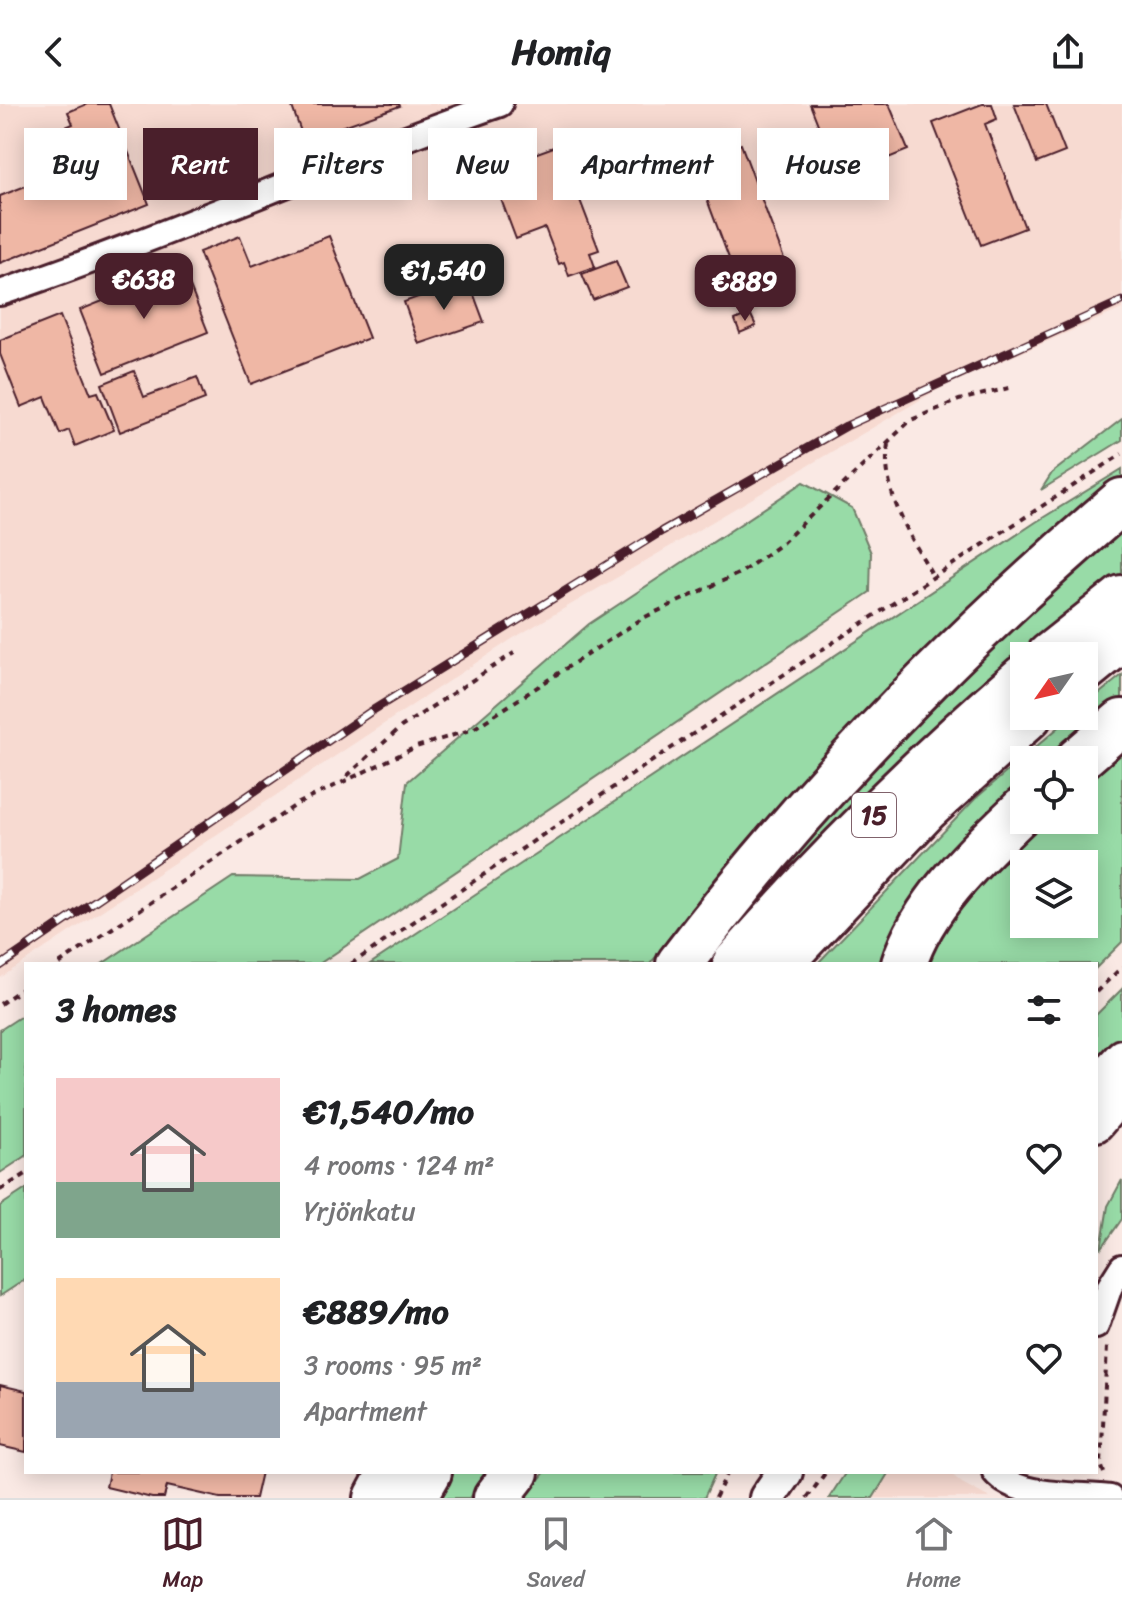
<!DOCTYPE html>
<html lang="en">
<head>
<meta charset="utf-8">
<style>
  :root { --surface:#fff; --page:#f2f2f2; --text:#202124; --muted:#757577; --line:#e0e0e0; --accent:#4a1f2b }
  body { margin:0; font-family:Sriracha,sans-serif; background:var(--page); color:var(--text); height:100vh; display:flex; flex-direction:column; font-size:30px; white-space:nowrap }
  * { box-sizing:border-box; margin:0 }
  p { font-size:26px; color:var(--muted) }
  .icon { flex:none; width:44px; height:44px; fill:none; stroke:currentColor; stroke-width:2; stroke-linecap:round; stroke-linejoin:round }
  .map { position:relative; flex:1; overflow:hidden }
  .drawer { position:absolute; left:24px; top:858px; width:1074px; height:512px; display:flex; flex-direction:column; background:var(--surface); border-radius:0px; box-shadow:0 4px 20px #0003 }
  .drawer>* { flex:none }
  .guide { position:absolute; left:24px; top:24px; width:1074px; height:72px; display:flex; gap:16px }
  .needle { width:52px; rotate:236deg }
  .fabs { position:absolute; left:1010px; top:538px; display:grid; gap:16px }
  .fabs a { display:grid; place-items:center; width:88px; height:88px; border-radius:0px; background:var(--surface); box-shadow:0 4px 20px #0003; font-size:40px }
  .price { position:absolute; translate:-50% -68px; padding:0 18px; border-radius:16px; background:var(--accent); color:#fff; font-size:26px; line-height:52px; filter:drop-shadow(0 2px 4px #0008) }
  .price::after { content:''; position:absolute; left:50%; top:48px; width:24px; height:18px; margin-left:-12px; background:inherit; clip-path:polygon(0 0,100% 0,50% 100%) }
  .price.active { background:#222; color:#fff }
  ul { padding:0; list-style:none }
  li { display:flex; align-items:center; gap:24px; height:200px; padding:0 32px }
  li span { display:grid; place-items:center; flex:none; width:224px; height:160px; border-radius:0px; color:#555 }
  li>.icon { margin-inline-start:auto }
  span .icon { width:96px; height:96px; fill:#fffc; stroke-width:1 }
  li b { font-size:34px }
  h2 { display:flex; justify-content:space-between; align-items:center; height:96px; padding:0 32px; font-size:34px }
  .tag { padding:0 28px; border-radius:0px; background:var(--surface); box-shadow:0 4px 20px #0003; font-size:28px; line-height:72px }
  .tag.active { background:var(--accent); color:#fff }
  header { display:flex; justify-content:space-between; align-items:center; height:104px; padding:0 32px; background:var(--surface); font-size:36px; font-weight:700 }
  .menu { display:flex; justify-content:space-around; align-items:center; height:112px; border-top:2px solid var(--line); background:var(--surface); font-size:22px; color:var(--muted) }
  .menu a { display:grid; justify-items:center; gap:4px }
  .menu .active { color:var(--accent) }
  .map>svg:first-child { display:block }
</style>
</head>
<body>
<header><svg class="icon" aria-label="back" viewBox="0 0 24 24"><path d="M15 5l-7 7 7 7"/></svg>Homiq<svg class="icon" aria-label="share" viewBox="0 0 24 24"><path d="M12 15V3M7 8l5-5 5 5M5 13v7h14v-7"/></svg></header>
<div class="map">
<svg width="1122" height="1394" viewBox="0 0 1122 1394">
  <rect width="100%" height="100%" fill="#fae9e4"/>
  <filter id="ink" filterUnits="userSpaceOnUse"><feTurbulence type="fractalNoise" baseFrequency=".0125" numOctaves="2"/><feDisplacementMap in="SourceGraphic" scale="16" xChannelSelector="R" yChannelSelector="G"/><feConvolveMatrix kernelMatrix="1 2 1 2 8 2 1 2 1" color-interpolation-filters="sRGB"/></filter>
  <g filter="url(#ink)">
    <path fill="#f7dad1" d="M0 0H1122V205L944 282 512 535 0 874Z
      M889 1368H949L962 1379 990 1394H873Z"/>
    <path fill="#98dba7" stroke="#717d69" stroke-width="2" fill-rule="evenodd" d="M1122 315V336L1041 386 1052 369Z
      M1122 365V380L735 757 650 860H370L1036 418Z
      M804 378 852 404 871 449 870 488 319 860H102L233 773 360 775 398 755 407 678 589 520Z
      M1122 422V482L723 860H711L828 712 1043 493Z
      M1122 571V602L1062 656H1024V690L893 830 882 860H817L975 695 1072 612H1084V602Z
      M1122 635V838L1096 864V860H920L930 838 1032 716H1084V667ZM1024 760H1084V820H1024Z
      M1122 885V943L1096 971V911Z
      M26 909V1052L0 1069V926Z
      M1122 1076V1115L1101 1145 1108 1102Z
      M26 1085V1175L0 1192V1102Z
      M452 1368H488L470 1394H438Z
      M545 1368H716L704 1394H524Z
      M846 1368H889L873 1394H829Z"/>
    <path fill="#efb7a5" stroke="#4a1f2b" stroke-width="2" d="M87 0H109L149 100 0 159V92L54 71 39 34 73 20 68 8Z
      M291 0H399L400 2 304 36Z
      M810 0H889L908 46 839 74Z
      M982 0H992L997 15 985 20 1025 124 981 141 933 19Z
      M1014 0H1046L1065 48 1037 59Z
      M741 40 787 163 739 181 693 58Z
      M559 41 599 146 590 149 595 163 569 172 564 158 559 160 545 124 516 135 490 66Z
      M240 132 252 162 329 132 369 234 251 280 199 148Z
      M616 157 627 183 593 196 582 170Z
      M183 165 208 228 105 269 80 206Z
      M468 175 484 218 419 240 404 198Z
      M750 209 756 222 740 229 735 216Z
      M60 212 91 290 98 288 114 326 75 342 69 326 60 330 45 293 21 303 0 250V236Z
      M134 267 144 293 197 273 205 295 120 328 102 280Z
      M0 1281 26 1287V1348L0 1342Z
      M109 1368H261L255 1394H220L167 1382 164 1394H152L106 1383Z"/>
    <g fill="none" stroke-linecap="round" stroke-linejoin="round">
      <defs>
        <path id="street" d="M0 189C169 132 331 58 500 0
          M1096 1222 1110 1182 1122 1163
          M995 1368C1016 1394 1077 1390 1110 1394"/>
        <path id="secondary" d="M1096 981 1122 953
          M1096 1020 1122 989
          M767 1394 785 1368"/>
        <path id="highway" d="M1049 552 1122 494
          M1084 566 1122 535
          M1078 656 1122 618
          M679 860C809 688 958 537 1122 397
          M735 860C824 757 921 662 1024 573
          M779 860 925 706 1029 612
          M904 860C923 799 979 748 1024 705
          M377 1394 391 1368
          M414 1394 429 1368
          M496 1394 516 1368"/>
      </defs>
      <use href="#street" stroke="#4a1f2b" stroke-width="30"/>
      <use href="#secondary" stroke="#4a1f2b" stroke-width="40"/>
      <use href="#highway" stroke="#4a1f2b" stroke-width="50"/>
      <path stroke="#4a1f2b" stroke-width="4" stroke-dasharray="6 6" stroke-linecap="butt" d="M888 340C881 388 910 431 933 472
        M347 672 401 623 514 549
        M59 860 299 699 416 643 473 625 643 514 742 468 782 439 911 316 959 296 1013 283
        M351 860 679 639 1122 350
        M1096 888 1122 863
        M0 900 26 882
        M0 1086 26 1070
        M1104 1369 1101 1360 1107 1243
        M715 1394 728 1368
        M807 1394 826 1368"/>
      <use href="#street" stroke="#fff" stroke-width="24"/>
      <use href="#secondary" stroke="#fff" stroke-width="34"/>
      <use href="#highway" stroke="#fff" stroke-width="44"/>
      <defs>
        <path id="rail" d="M0 862 370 608 662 427 846 322 1122 197"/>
      </defs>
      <use href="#rail" stroke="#4a1f2b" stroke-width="9"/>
      <use href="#rail" stroke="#fff" stroke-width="6" stroke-dasharray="18" stroke-linecap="butt"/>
    </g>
  </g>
  <g text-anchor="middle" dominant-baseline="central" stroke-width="7" stroke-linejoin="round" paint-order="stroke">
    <rect fill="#fff" stroke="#80626b" stroke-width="2" x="852" y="689" width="44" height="44" rx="6"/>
    <g font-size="26" font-weight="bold" fill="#4a1f2b">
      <text x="874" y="711">15</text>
    </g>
  </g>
</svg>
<div class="fabs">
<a><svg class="needle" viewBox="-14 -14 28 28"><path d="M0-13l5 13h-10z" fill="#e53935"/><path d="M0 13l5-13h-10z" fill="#757577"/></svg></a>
<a><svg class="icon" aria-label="locate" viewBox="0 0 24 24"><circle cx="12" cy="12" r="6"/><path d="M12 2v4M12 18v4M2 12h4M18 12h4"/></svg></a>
<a><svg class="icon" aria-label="layers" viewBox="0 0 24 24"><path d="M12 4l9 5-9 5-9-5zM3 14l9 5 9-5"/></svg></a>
</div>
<b class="price active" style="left:444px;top:208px">€1,540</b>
<b class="price" style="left:144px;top:217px">€638</b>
<b class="price" style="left:745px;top:219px">€889</b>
<div class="guide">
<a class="tag">Buy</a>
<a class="tag active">Rent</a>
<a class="tag">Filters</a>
<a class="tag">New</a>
<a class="tag">Apartment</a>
<a class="tag">House</a>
</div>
<section class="drawer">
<h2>3 homes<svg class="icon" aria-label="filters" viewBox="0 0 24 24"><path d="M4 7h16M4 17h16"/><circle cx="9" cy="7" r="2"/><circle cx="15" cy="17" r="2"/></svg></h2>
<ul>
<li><span style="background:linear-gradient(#f6c9c9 65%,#7fa58c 0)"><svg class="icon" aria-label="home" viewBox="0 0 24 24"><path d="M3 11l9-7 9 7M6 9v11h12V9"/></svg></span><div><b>€1,540/mo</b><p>4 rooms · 124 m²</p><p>Yrjönkatu</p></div><svg class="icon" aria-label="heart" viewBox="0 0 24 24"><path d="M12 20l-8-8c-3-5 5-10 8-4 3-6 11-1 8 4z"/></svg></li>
<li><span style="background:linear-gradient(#ffd9b3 65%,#9aa5b1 0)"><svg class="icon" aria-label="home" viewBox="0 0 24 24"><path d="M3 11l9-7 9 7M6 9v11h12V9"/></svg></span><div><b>€889/mo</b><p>3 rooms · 95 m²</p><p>Apartment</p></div><svg class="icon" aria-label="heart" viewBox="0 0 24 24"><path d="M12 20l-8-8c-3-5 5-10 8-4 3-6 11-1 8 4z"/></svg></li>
</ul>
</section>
</div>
<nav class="menu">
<a class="active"><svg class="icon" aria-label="map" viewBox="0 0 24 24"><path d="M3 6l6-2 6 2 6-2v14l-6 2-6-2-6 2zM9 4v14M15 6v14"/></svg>Map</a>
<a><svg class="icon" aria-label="saved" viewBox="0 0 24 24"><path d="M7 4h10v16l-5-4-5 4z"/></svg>Saved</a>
<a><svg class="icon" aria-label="home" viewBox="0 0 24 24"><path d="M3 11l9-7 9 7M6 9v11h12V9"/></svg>Home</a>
</nav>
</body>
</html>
